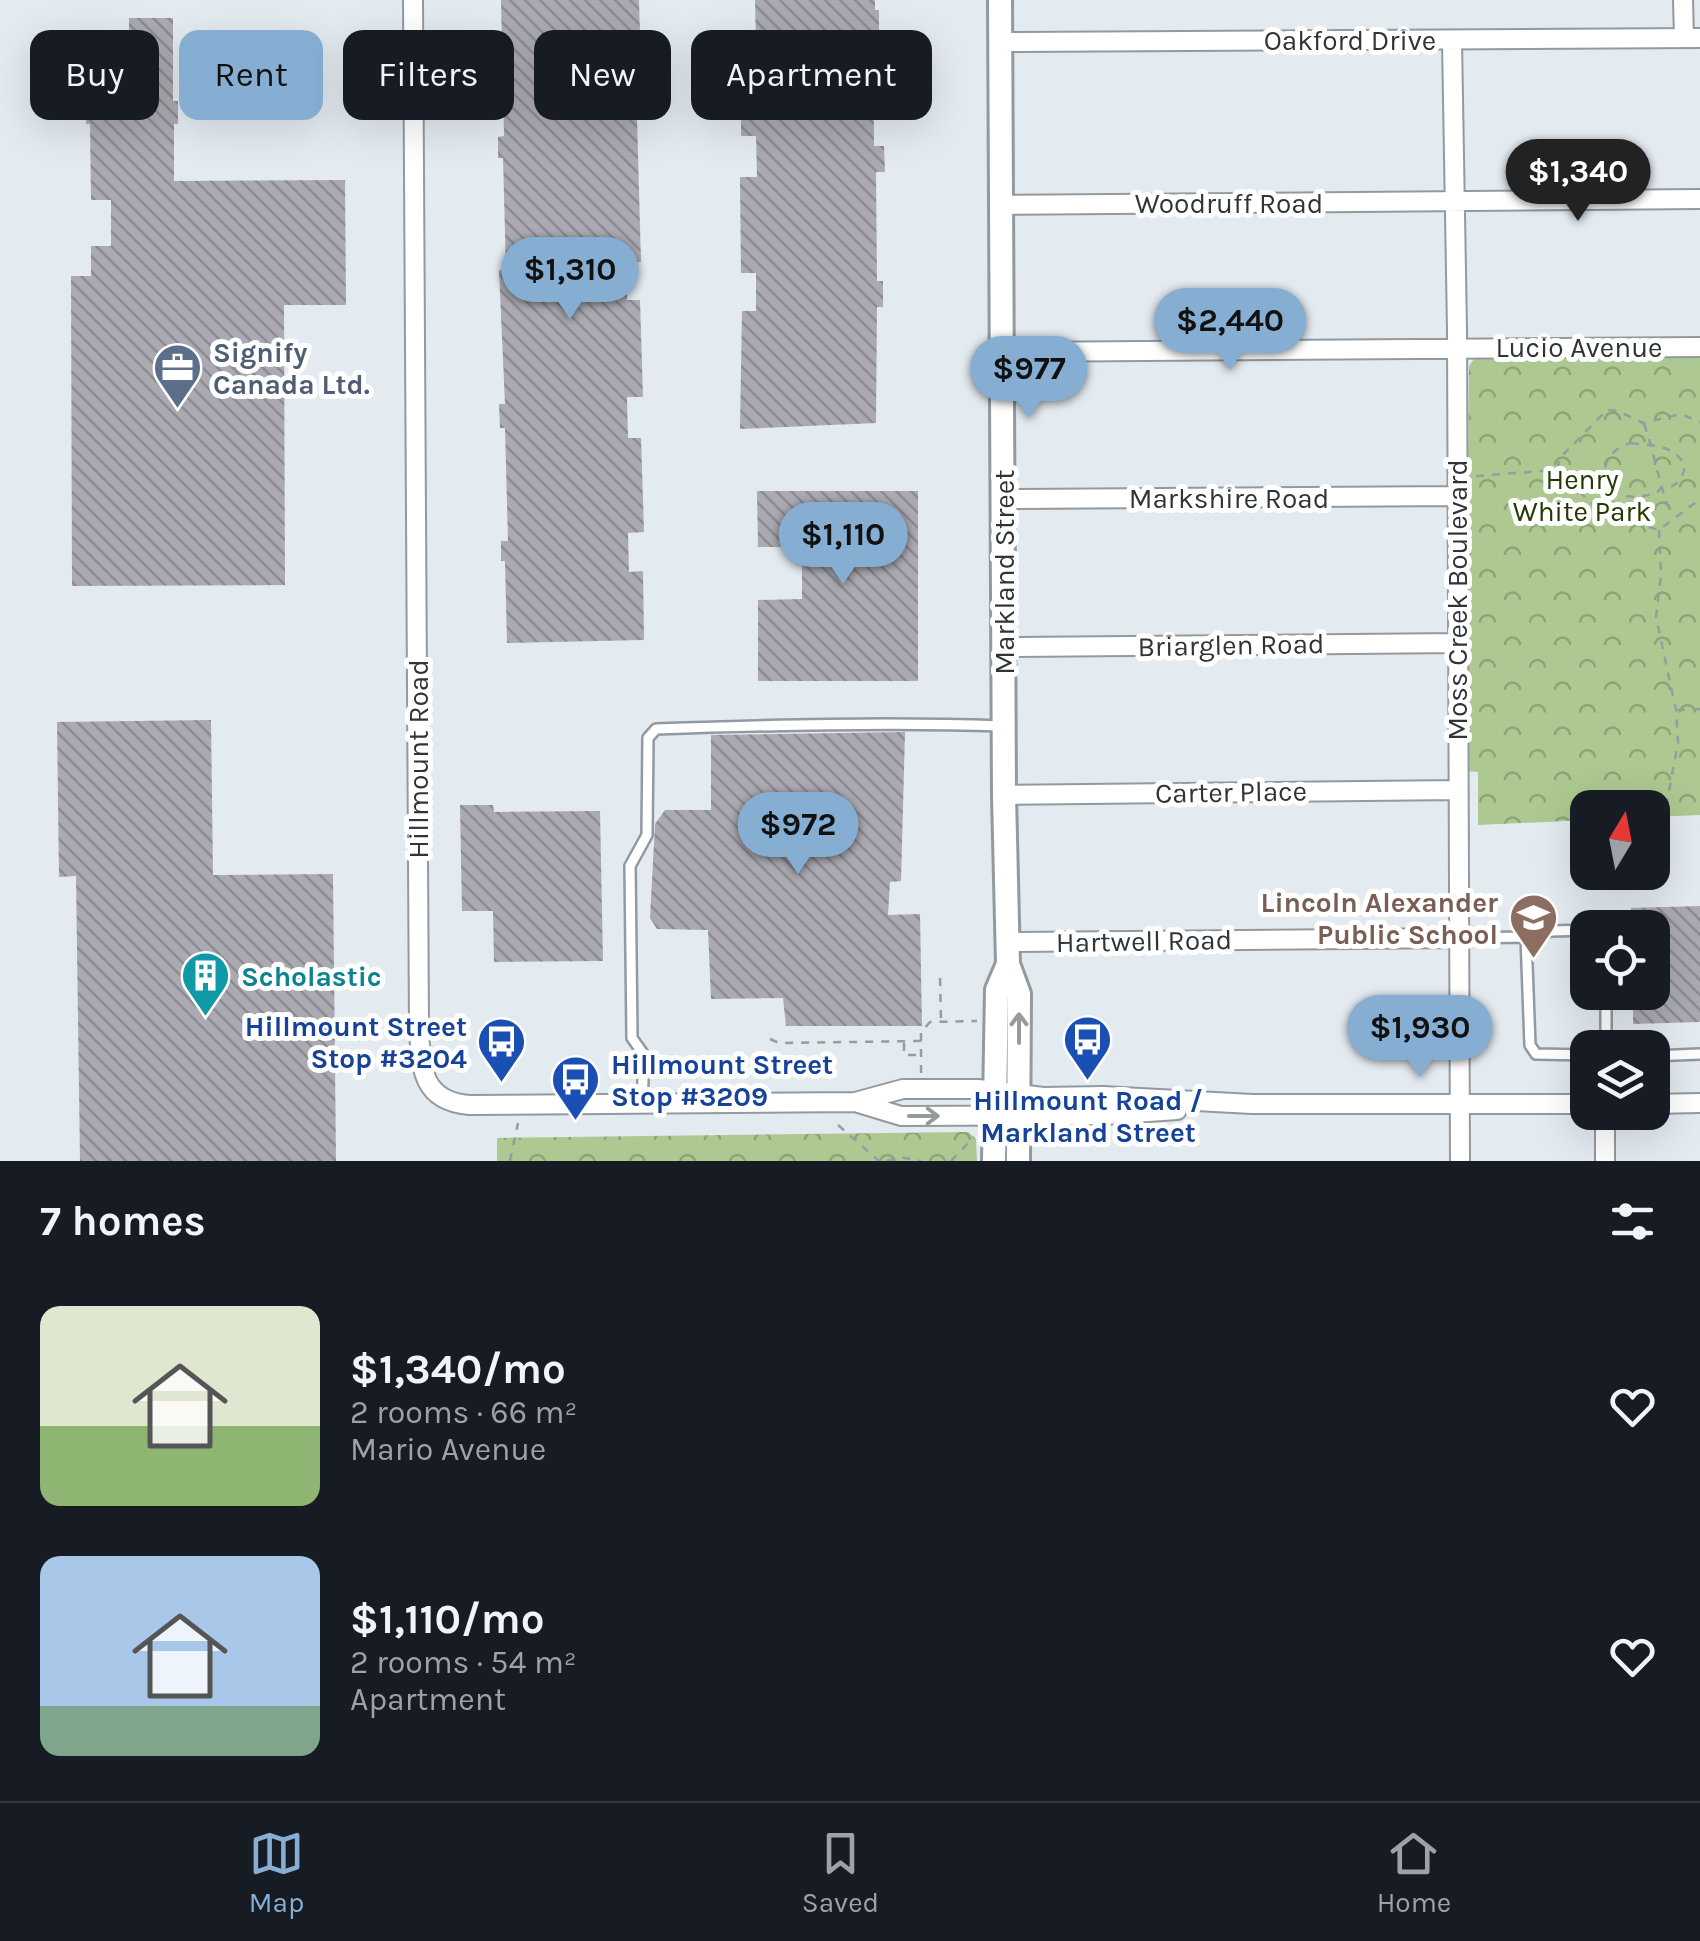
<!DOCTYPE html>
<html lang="en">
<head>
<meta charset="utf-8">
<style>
  :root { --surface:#171b24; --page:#242831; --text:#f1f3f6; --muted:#9ea1a6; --line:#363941; --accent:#85aed2 }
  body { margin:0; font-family:Karla,sans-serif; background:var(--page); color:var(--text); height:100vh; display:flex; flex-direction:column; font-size:38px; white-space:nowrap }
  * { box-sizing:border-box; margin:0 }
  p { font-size:32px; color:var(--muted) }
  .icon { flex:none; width:55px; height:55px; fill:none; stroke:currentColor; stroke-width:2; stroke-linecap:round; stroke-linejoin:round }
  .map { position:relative; height:1161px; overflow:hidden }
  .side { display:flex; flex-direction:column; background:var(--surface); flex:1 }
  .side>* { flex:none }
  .guide { position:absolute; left:30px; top:30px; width:1000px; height:90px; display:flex; gap:20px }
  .needle { width:65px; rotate:10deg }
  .controls { position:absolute; left:1570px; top:790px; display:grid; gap:20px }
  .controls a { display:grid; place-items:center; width:100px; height:100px; border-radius:20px; background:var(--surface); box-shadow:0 10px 40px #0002; font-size:50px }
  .price { position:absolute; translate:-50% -85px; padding:0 22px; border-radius:35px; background:var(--accent); color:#111; font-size:32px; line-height:65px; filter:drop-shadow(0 2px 5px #0008) }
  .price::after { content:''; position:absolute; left:50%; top:60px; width:30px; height:22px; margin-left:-15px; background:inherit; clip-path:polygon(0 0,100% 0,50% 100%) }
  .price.current { background:#222; color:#fff }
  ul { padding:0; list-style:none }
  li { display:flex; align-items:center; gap:30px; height:250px; padding:0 40px }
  li span { display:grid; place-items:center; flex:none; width:280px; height:200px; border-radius:20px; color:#555 }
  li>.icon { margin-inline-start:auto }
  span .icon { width:120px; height:120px; fill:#fffc; stroke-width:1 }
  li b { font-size:42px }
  h2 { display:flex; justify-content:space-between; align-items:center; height:120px; padding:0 40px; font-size:42px }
  .tag { padding:0 35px; border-radius:20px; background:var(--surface); box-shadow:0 10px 40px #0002; font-size:35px; line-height:90px }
  .tag.current { background:var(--accent); color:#111 }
  .menu { display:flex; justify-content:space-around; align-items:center; height:140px; border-top:2px solid var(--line); background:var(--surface); font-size:28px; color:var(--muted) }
  .menu a { display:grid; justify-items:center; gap:5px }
  .menu .current { color:var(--accent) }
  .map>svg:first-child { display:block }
</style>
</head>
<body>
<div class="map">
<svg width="1700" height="1161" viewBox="0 0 1700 1161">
  <defs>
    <pattern id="park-crowns" width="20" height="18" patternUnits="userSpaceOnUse" patternTransform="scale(2.5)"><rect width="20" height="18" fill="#adc991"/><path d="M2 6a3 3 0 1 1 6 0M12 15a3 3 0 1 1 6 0" fill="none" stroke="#8da477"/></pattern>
    <pattern id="building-back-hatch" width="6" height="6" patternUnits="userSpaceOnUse" patternTransform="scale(2.5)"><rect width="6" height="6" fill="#abaab2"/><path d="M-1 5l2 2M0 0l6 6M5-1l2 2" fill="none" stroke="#8c8b92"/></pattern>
  </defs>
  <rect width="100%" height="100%" fill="#e3eaf0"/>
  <path fill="url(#park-crowns)" d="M1700 354V815L1653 817 1652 808H1588L1587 820 1478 825V772L1464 771 1463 768 1469 761 1468 524 1463 518 1462 472 1468 466 1469 366 1474 359 1482 357Z
    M968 1132 976 1139 977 1161H497V1138Z"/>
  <path fill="url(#building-back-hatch)" d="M501 0H639L640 35 625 36 626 83H636L641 262H627V300H640L643 397H627L628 438H641L644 532 628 533 629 572 643 571 644 640 507 643 505 561H501V541H508L505 428H500L499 404H505L499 270H506L503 158H498V137L504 136Z
    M755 0H875V10H879V34H873L874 146H884L885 172H876L877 281H883V307H877L876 423 740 429 742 311H756V273H741L740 177H757L756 136H741V43H756Z
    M129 18H173V101H178V124H174V181L345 180 346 305H284L285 585 72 586 71 276H91V246H111V200H91L90 124H86V102H90V40H129Z
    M757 491H918V681H758V600L802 599V547H758Z
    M211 720 213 875 333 874 336 1161H80L76 876 59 877 57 722Z
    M905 732 901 881 890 882 888 915 920 914 922 1026H786L783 998 711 999 708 930 657 929 650 918 655 824 665 810H711V735Z
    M460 805H493L494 812 600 811 603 961 494 962 493 911H462Z
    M1700 906V1022L1633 1024V992H1652V928H1631V908Z"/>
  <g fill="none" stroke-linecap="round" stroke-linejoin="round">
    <defs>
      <path id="service" d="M1526 937 1530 1045 1536 1054 1588 1055
        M1461 938 1526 937 1552 931 1588 930
        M1606 992V1048
        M1652 1056 1700 1054
        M642 1104 644 1055 632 1038 630 866 647 835 648 738 656 729C771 725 887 722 1001 726"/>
      <path id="minor" d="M413 0 419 1028C421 1067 421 1101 469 1105L855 1102 903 1089H978L1043 1097 1103 1096 1252 1104H1588
        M1683 0 1684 38
        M1452 40 1457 330 1460 1161
        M1000 42 1700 38
        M1001 205 1700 199
        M1002 352 1700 347
        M1003 499 1456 496
        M1004 647 1458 643
        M1004 795 1458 790
        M1008 942 1461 938
        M855 1102 901 1116 1105 1115 1177 1110
        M1652 1104 1700 1103
        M1605 1161V1112"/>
      <path id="tertiary" d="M1000 0 1004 795 1008 964 1019 994 1018 1161
        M994 1161 997 990 1008 964"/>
    </defs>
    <use href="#service" stroke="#939a9f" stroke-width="14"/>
    <use href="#minor" stroke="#939a9f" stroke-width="22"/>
    <use href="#tertiary" stroke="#939a9f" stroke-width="28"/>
    <path stroke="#979ca0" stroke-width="2.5" stroke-dasharray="8 8" stroke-linecap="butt" d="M1644 424C1655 454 1659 487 1672 516
      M1631 443C1653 446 1674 444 1685 466 1682 481 1676 488 1661 488L1656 494C1645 495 1633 499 1623 495 1592 486 1603 449 1631 443Z
      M1557 469 1560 458 1607 410 1618 411 1643 423 1681 414 1700 422
      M1476 476 1556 470 1602 513 1659 530 1700 499
      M1643 497V524
      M1659 530 1661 574 1656 617 1676 710 1678 743 1668 796 1663 857
      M1677 710 1700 709
      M940 978 941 1021
      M770 1039 779 1043 921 1041
      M904 1043V1055H919
      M921 1073V1032L930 1022 977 1021
      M838 1125 879 1161
      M510 1161 518 1123
      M887 1161 900 1157 921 1161
      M951 1161 974 1137"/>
    <use href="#service" stroke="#fff" stroke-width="9"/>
    <use href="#minor" stroke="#fff" stroke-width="18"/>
    <use href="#tertiary" stroke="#fff" stroke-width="22"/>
  </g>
  <defs><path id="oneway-shaft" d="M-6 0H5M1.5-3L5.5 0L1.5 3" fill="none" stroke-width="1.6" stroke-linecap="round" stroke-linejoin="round" transform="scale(2.5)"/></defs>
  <g stroke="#989a9a">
    <use href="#oneway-shaft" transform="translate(1019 1028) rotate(-90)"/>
    <use href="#oneway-shaft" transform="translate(924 1116)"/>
  </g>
  <defs>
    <symbol id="office-pin" viewBox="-11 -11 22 30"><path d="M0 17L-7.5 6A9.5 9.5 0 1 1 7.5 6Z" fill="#5c6f8a" stroke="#fff"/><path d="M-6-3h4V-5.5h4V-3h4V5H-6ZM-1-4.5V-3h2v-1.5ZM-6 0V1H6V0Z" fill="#fff"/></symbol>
    <symbol id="school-pin" viewBox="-11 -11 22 30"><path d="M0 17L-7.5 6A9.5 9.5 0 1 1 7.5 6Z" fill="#8d6e63" stroke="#fff"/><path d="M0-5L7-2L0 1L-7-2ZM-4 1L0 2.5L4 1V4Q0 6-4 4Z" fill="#fff"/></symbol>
    <symbol id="building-pin" viewBox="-11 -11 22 30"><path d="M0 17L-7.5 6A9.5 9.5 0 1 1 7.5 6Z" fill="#0f9aa8" stroke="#fff"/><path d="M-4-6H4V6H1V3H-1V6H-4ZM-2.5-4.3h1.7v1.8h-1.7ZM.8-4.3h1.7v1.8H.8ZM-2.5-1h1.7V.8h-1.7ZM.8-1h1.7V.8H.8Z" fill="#fff"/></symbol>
    <symbol id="bus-pin" viewBox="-11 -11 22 30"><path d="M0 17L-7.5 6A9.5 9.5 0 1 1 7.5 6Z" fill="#1a4fb4" stroke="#fff"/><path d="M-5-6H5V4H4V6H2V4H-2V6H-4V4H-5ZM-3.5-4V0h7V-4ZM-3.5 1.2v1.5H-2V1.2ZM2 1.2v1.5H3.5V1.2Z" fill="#fff"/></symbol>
  </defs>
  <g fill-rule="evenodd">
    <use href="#office-pin" x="150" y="340" width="55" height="75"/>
    <use href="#school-pin" x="1506" y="890" width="55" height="75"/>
    <use href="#building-pin" x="178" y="948" width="55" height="75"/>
    <use href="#bus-pin" x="1060" y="1012" width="55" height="75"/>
    <use href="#bus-pin" x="474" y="1014" width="55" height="75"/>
    <use href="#bus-pin" x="548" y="1052" width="55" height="75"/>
  </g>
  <g text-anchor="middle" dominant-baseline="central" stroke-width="10" stroke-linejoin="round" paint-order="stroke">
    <g font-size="28" fill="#313436" stroke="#fff">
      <text x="1350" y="40">Oakford Drive</text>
      <text x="1229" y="203">Woodruff Road</text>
      <text x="1579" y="347">Lucio Avenue</text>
      <text x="1229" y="498">Markshire Road</text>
      <text transform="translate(1004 572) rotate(-90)">Markland Street</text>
      <text transform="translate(1457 600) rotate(-90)">Moss Creek Boulevard</text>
      <text transform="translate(1231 645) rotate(-1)">Briarglen Road</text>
      <text transform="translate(418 759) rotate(-90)">Hillmount Road</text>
      <text transform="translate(1231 792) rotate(-1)">Carter Place</text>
      <text transform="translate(1144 941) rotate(-1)">Hartwell Road</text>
    </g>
    <g font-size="28" font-weight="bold" fill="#4e5e75" stroke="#fff" text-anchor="start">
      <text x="213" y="352">Signify<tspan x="213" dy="32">Canada Ltd.</tspan></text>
    </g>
    <g font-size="28" fill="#243a02" stroke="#fff">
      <text x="1582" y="479">Henry<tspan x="1582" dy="32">White Park</tspan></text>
    </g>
    <g font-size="28" font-weight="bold" fill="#785e54" stroke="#fff" text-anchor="end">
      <text x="1498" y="902">Lincoln Alexander<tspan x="1498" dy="32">Public School</tspan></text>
    </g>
    <g font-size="28" font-weight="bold" fill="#0d838f" stroke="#fff" text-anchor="start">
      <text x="241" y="976">Scholastic</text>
    </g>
    <g font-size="28" font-weight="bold" fill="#164399" stroke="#fff" text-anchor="end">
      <text x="467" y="1026">Hillmount Street<tspan x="467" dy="32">Stop #3204</tspan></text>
      <text x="611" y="1064" text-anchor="start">Hillmount Street<tspan x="611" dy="32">Stop #3209</tspan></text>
      <text x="1088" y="1100" text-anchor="middle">Hillmount Road /<tspan x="1088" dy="32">Markland Street</tspan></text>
    </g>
  </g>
</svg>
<div class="controls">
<a><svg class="needle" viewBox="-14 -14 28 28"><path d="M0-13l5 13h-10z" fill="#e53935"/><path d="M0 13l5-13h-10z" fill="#9ea1a6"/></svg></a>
<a><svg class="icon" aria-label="locate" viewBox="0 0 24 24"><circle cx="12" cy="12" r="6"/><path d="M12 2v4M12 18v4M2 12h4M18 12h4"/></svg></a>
<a><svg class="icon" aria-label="layers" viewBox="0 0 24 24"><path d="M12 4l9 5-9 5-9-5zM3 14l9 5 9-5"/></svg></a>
</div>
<b class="price current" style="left:1578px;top:224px">$1,340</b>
<b class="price" style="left:570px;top:322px">$1,310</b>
<b class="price" style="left:1230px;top:373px">$2,440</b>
<b class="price" style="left:1029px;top:421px">$977</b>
<b class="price" style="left:843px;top:587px">$1,110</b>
<b class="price" style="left:798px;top:877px">$972</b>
<b class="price" style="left:1420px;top:1080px">$1,930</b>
<div class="guide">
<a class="tag">Buy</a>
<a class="tag current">Rent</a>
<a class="tag">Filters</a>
<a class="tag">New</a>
<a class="tag">Apartment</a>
</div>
</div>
<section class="side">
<h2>7 homes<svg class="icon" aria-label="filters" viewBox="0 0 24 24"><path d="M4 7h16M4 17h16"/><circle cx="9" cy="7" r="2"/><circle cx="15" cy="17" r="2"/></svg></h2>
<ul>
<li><span style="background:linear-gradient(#dfe7d0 60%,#8fb573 0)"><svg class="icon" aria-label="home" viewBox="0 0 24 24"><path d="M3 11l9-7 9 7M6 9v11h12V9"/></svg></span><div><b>$1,340/mo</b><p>2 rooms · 66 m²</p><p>Mario Avenue</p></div><svg class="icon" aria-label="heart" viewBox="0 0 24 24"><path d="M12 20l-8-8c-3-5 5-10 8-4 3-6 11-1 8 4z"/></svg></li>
<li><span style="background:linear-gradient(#a9c7e8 75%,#7fa58c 0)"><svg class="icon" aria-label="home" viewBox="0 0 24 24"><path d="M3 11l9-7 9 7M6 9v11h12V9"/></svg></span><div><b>$1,110/mo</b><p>2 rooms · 54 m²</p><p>Apartment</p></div><svg class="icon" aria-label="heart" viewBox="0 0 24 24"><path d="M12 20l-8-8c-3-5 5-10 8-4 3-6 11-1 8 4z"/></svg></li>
</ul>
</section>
<nav class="menu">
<a class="current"><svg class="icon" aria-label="map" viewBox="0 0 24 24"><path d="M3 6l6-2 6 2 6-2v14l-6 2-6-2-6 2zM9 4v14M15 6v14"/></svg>Map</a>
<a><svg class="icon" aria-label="saved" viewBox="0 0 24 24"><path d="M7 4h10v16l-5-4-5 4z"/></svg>Saved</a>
<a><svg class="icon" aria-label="home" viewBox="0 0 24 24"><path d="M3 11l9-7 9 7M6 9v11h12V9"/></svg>Home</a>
</nav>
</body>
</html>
